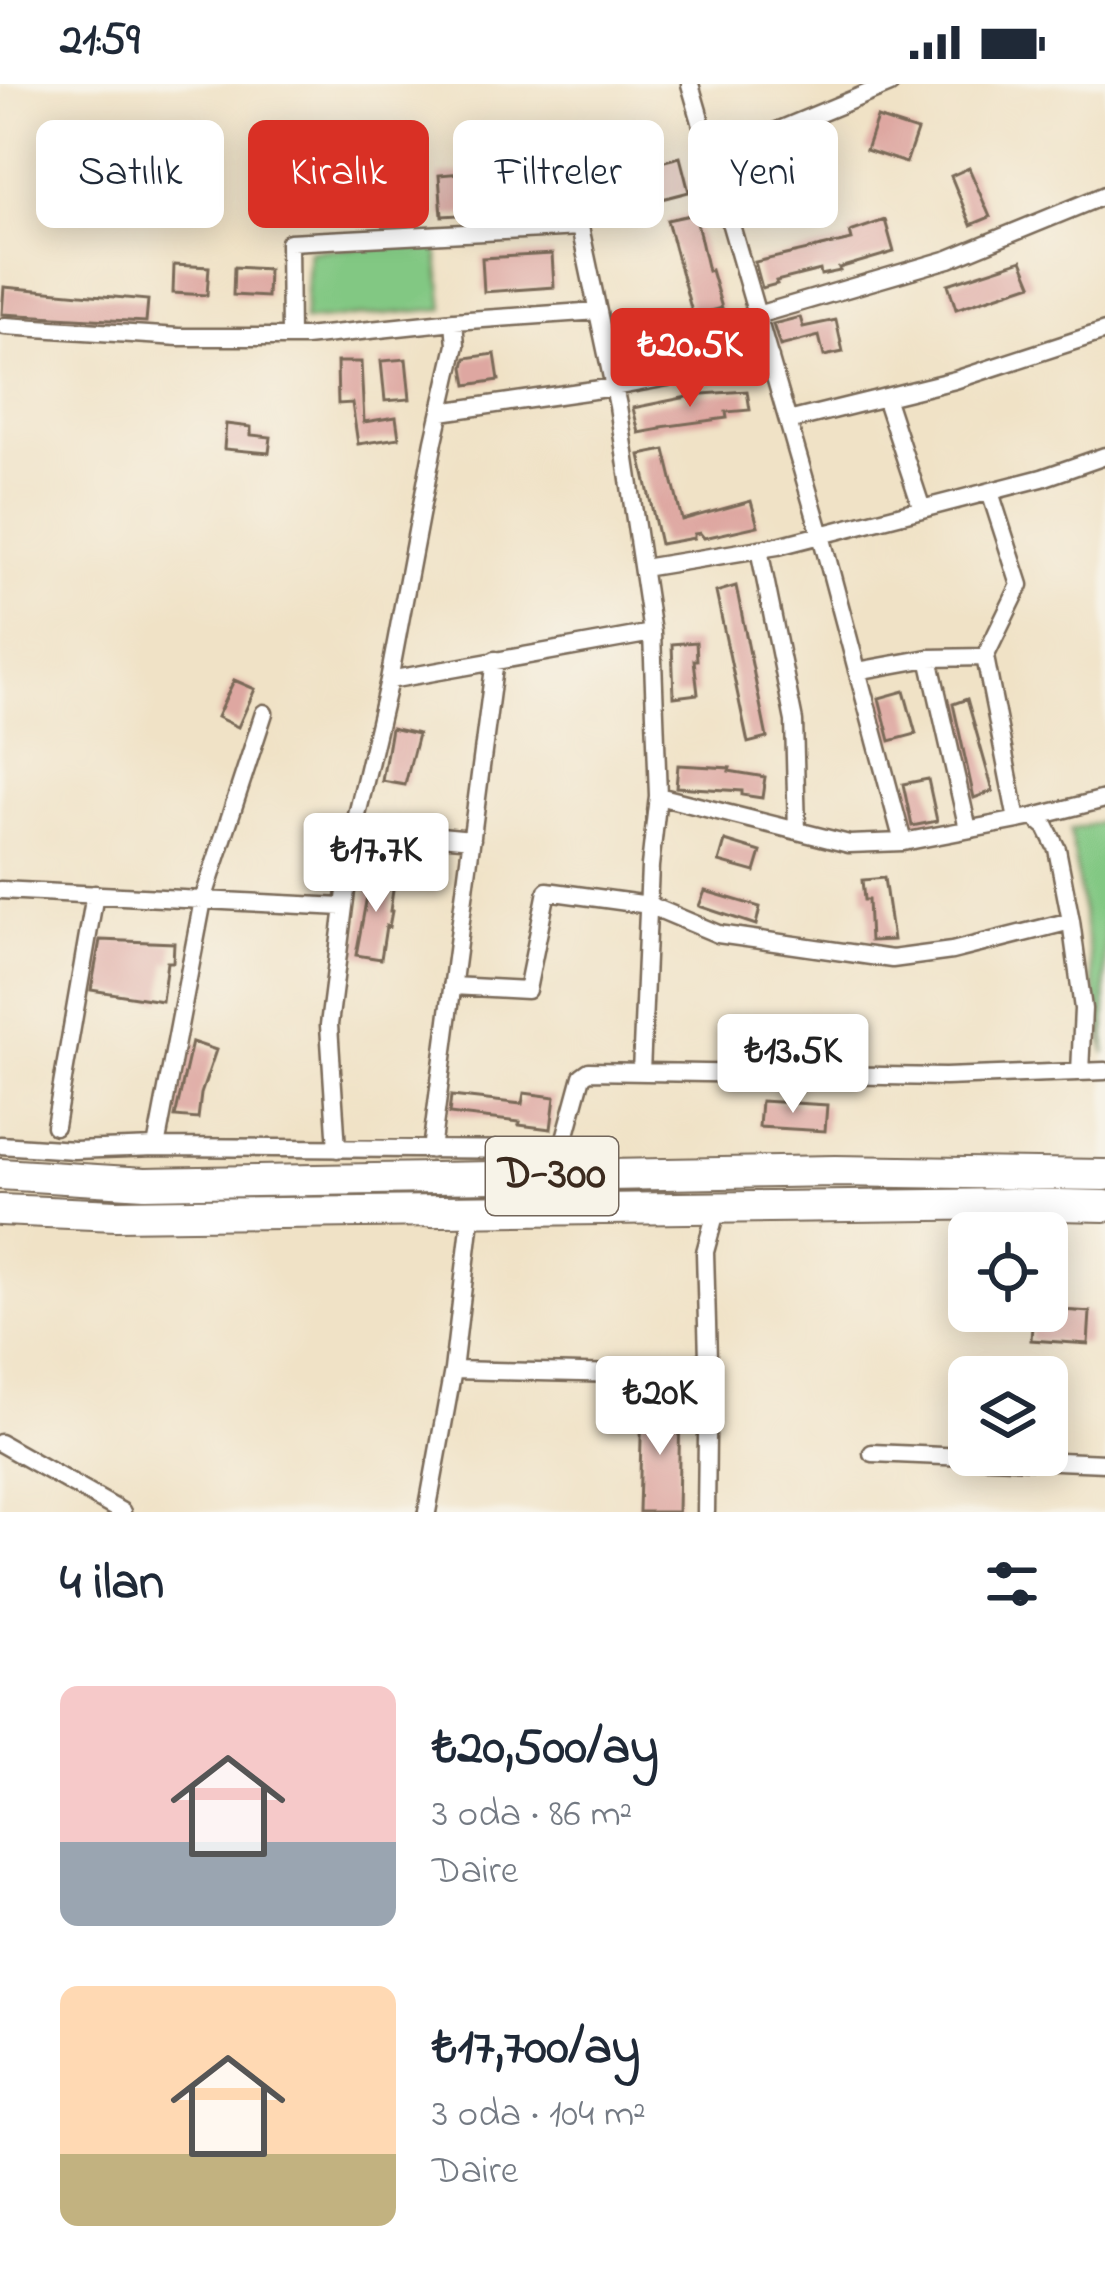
<!DOCTYPE html>
<html lang="tr">
<head>
<meta charset="utf-8">
<style>
  :root { --surface:#fff; --page:#f2f2f3; --text:#1f2937; --muted:#747a83; --accent:#d93025 }
  body { margin:0; font-family:"Indie Flower",sans-serif; background:var(--page); color:var(--text); height:100vh; display:flex; flex-direction:column; font-size:45px; white-space:nowrap }
  * { box-sizing:border-box; margin:0 }
  p { font-size:39px; color:var(--muted) }
  .icon { flex:none; width:66px; height:66px; fill:none; stroke:currentColor; stroke-width:2; stroke-linecap:round; stroke-linejoin:round }
  .map { position:relative; height:1428px; overflow:hidden }
  .details { display:flex; flex-direction:column; background:var(--surface); flex:1 }
  .details>* { flex:none }
  .hud { position:absolute; left:36px; top:36px; width:1035px; height:108px; display:flex; gap:24px }
  .fabs { position:absolute; left:948px; top:1128px; display:grid; gap:24px }
  .fabs a { display:grid; place-items:center; width:120px; height:120px; border-radius:18px; background:var(--surface); box-shadow:0 6px 30px #0003; font-size:60px }
  .price { position:absolute; translate:-50% -102px; padding:0 27px; border-radius:12px; background:#fff; color:#222; font-size:39px; line-height:78px; filter:drop-shadow(0 3px 6px #0008) }
  .price::after { content:''; position:absolute; left:50%; top:72px; width:36px; height:27px; margin-left:-18px; background:inherit; clip-path:polygon(0 0,100% 0,50% 100%) }
  .price.on { background:var(--accent); color:#fff }
  ul { padding:0; list-style:none }
  li { display:flex; align-items:center; gap:36px; height:300px; padding:0 60px }
  li span { display:grid; place-items:center; flex:none; width:336px; height:240px; border-radius:18px; color:#555 }
  li>.icon { margin-inline-start:auto }
  span .icon { width:144px; height:144px; fill:#fffc; stroke-width:1 }
  li b { font-size:51px }
  h2 { display:flex; justify-content:space-between; align-items:center; height:144px; padding:0 60px; font-size:51px }
  .chip { padding:0 42px; border-radius:18px; background:var(--surface); box-shadow:0 6px 30px #0003; font-size:42px; line-height:108px }
  .chip.on { background:var(--accent); color:#fff }
  .status { display:flex; justify-content:space-between; align-items:center; height:84px; padding:0 60px; background:var(--surface); direction:ltr }
  .status svg { height:33px; fill:currentColor }
  .map>svg:first-child { display:block }
</style>
</head>
<body>
<div class="status"><b>21:59</b><svg viewBox="0 0 49 12"><path d="M0 12V9h3v3zM5 12V6h3v6zM10 12V3h3v9zM15 12V0h3v12zM26 1h20v11H26zM47 4h2v5h-2z"/></svg></div>
<div class="map">
<svg width="1105" height="1428" viewBox="0 0 1105 1428">
  <rect width="100%" height="100%" fill="#f7f3e8"/>
  <filter id="ink" filterUnits="userSpaceOnUse"><feTurbulence type="fractalNoise" baseFrequency=".00833" numOctaves="2"/><feDisplacementMap in="SourceGraphic" scale="24" xChannelSelector="R" yChannelSelector="G"/><feConvolveMatrix kernelMatrix="1 2 1 2 8 2 1 2 1" color-interpolation-filters="sRGB"/></filter>
  <filter id="wash" filterUnits="userSpaceOnUse"><feTurbulence type="fractalNoise" baseFrequency=".004" numOctaves="4" result="noise"/><feDisplacementMap in="SourceGraphic" scale="48" xChannelSelector="R" yChannelSelector="G"/><feGaussianBlur stdDeviation="2.7" result="paint"/><feColorMatrix in="noise" values="0 0 0 0 0 0 0 0 0 0 0 0 0 0 0 0 0 1.4 0 .05"/><feComposite in="paint" operator="in"/></filter>
  <g filter="url(#wash)">
    <rect width="100%" height="100%" fill="#f0e2c6"/>
    <path fill="#82c883" stroke="#5e7950" stroke-width="3" d="M436 158 444 225 304 237 309 167Z
      M1105 737V970L1070 746Z"/>
    <g id="blocks">
      <path fill="#dea7a1" d="M877 34 917 47 906 79 866 66Z
        M680 73 689 108 658 116 649 81Z
        M528 83 532 127 442 132 439 91Z
        M969 84 990 133 971 141 951 92Z
        M695 130 708 187 711 186 722 224 693 232 667 136Z
        M885 136 894 168 839 184 840 187 821 191 820 186 776 197 777 200 762 204 755 178 852 156 850 148Z
        M552 170 554 203 484 208 482 174Z
        M1022 176 1032 200 956 225 948 200Z
        M174 181 209 183 207 211 173 209Z
        M234 183 268 185 267 213 233 211Z
        M4 203 148 216 146 238 2 230Z
        M800 233 803 243 836 236 843 268 824 272 819 252 780 262 773 240Z
        M725 246 728 269 691 276 687 251Z
        M495 270 499 296 467 301 464 283 466 274Z
        M406 275 410 315 385 317 381 277Z
        M337 278H361L364 338 396 333 399 354 358 360 352 319 338 320Z
        M747 307 750 326 726 328 727 334 661 343V345L639 349 633 324 702 310Z
        M226 340 251 343V351L271 353 269 369 224 365Z
        M665 366 682 436 751 417 758 442 704 454 700 449 694 450V454L660 460 640 371Z
        M736 502 767 654 748 659 716 508Z
        M696 558 697 576H694L698 610 674 613 672 560Z
        M234 596 255 605 238 643 217 633Z
        M904 607 916 650 890 657 879 614Z
        M967 615 993 707 974 714 953 620Z
        M391 644 418 650 405 701 382 697Z
        M678 681 730 684 729 687 765 693 762 714 742 711V707L676 703Z
        M928 695 937 737 912 742 903 700Z
        M725 757 761 768 755 788 719 778Z
        M367 788 395 792 390 827H392L389 843 386 842 381 875 356 871 368 807 365 806Z
        M884 794 893 856 870 857 868 816H864L862 796Z
        M705 807 760 823 756 841 699 822Z
        M100 856 174 859 173 878H167L162 917 91 906Z
        M192 958 216 966 201 1010 198 1035 175 1033Z
        M524 1009 555 1013 551 1045 519 1041 520 1038 449 1030 451 1012 522 1020Z
        M761 1017 827 1021 825 1047 759 1043Z
        M1047 1225 1090 1228 1088 1260 1031 1256 1033 1227Z
        M642 1319 680 1320 678 1428H639Z"/>
    </g>
  </g>
  <g filter="url(#ink)">
    <use href="#blocks" fill-opacity="0" stroke="#7a6a59" stroke-width="3"/>
    <g fill="none" stroke-linecap="round" stroke-linejoin="round">
      <defs>
        <path id="street" d="M690 0 821 451 903 758
          M712 74 890 0
          M757 231 949 175 1105 111
          M5 242 179 253H305L454 237 598 227
          M290 253 289 158 580 143 618 322 652 549 658 712 650 782 641 988
          M885 313 922 425
          M441 328 614 303 770 274
          M788 337 955 296 1105 247
          M759 465 794 637 797 747
          M643 484 778 462 1042 394 1105 372
          M985 573 1020 501 990 408
          M929 574 968 745
          M857 587 929 574 985 573 1017 736
          M389 596 652 549
          M658 712 849 760 903 758 1034 733 1046 743 1057 765 1071 837 1083 925 1080 988
          M1034 733 1105 715
          M354 744 472 755
          M0 806 343 823
          M452 902 527 906 547 807 649 821 718 850 892 875 952 867 1071 837
          M55 1042 95 810
          M0 1061 74 1066 156 1063 553 1066 602 1083
          M156 1063 203 816 264 629
          M337 1065 329 941 354 744 389 596 434 357 456 261 454 237
          M431 1066 495 576
          M561 1069 582 992 589 987 945 993 1105 987
          M453 1286 666 1291 708 1275
          M0 1359 122 1428
          M872 1369 1105 1379
          M427 1428 453 1286 472 1126
          M706 1428 708 1275 705 1168 717 1124"/>
        <path id="highway" d="M0 1090 145 1099 835 1087 1105 1091
          M0 1126 116 1131 1011 1120 1105 1122"/>
      </defs>
      <use href="#street" stroke="#7a6a59" stroke-width="21"/>
      <use href="#highway" stroke="#7a6a59" stroke-width="34"/>
      <use href="#street" stroke="#fff" stroke-width="16"/>
      <use href="#highway" stroke="#fff" stroke-width="30"/>
    </g>
  </g>
  <g text-anchor="middle" dominant-baseline="central" stroke-width="9" stroke-linejoin="round" paint-order="stroke">
    <rect fill="#f7f3e8" stroke="#73665b" stroke-width="3" x="486" y="1053" width="132" height="78" rx="9"/>
    <g font-size="45" font-weight="bold" fill="#3b2a1e">
      <text x="552" y="1092">D-300</text>
    </g>
  </g>
</svg>
<div class="fabs">
<a><svg class="icon" aria-label="locate" viewBox="0 0 24 24"><circle cx="12" cy="12" r="6"/><path d="M12 2v4M12 18v4M2 12h4M18 12h4"/></svg></a>
<a><svg class="icon" aria-label="layers" viewBox="0 0 24 24"><path d="M12 4l9 5-9 5-9-5zM3 14l9 5 9-5"/></svg></a>
</div>
<b class="price on" style="left:690px;top:326px">₺20.5K</b>
<b class="price" style="left:376px;top:831px">₺17.7K</b>
<b class="price" style="left:793px;top:1032px">₺13.5K</b>
<b class="price" style="left:660px;top:1374px">₺20K</b>
<div class="hud">
<a class="chip">Satılık</a>
<a class="chip on">Kiralık</a>
<a class="chip">Filtreler</a>
<a class="chip">Yeni</a>
</div>
</div>
<section class="details">
<h2>4 ilan<svg class="icon" aria-label="filters" viewBox="0 0 24 24"><path d="M4 7h16M4 17h16"/><circle cx="9" cy="7" r="2"/><circle cx="15" cy="17" r="2"/></svg></h2>
<ul>
<li><span style="background:linear-gradient(#f6c9c9 65%,#9aa5b1 0)"><svg class="icon" aria-label="home" viewBox="0 0 24 24"><path d="M3 11l9-7 9 7M6 9v11h12V9"/></svg></span><div><b>₺20,500/ay</b><p>3 oda · 86 m²</p><p>Daire</p></div></li>
<li><span style="background:linear-gradient(#ffd9b3 70%,#c2b280 0)"><svg class="icon" aria-label="home" viewBox="0 0 24 24"><path d="M3 11l9-7 9 7M6 9v11h12V9"/></svg></span><div><b>₺17,700/ay</b><p>3 oda · 104 m²</p><p>Daire</p></div></li>
</ul>
</section>
</body>
</html>
